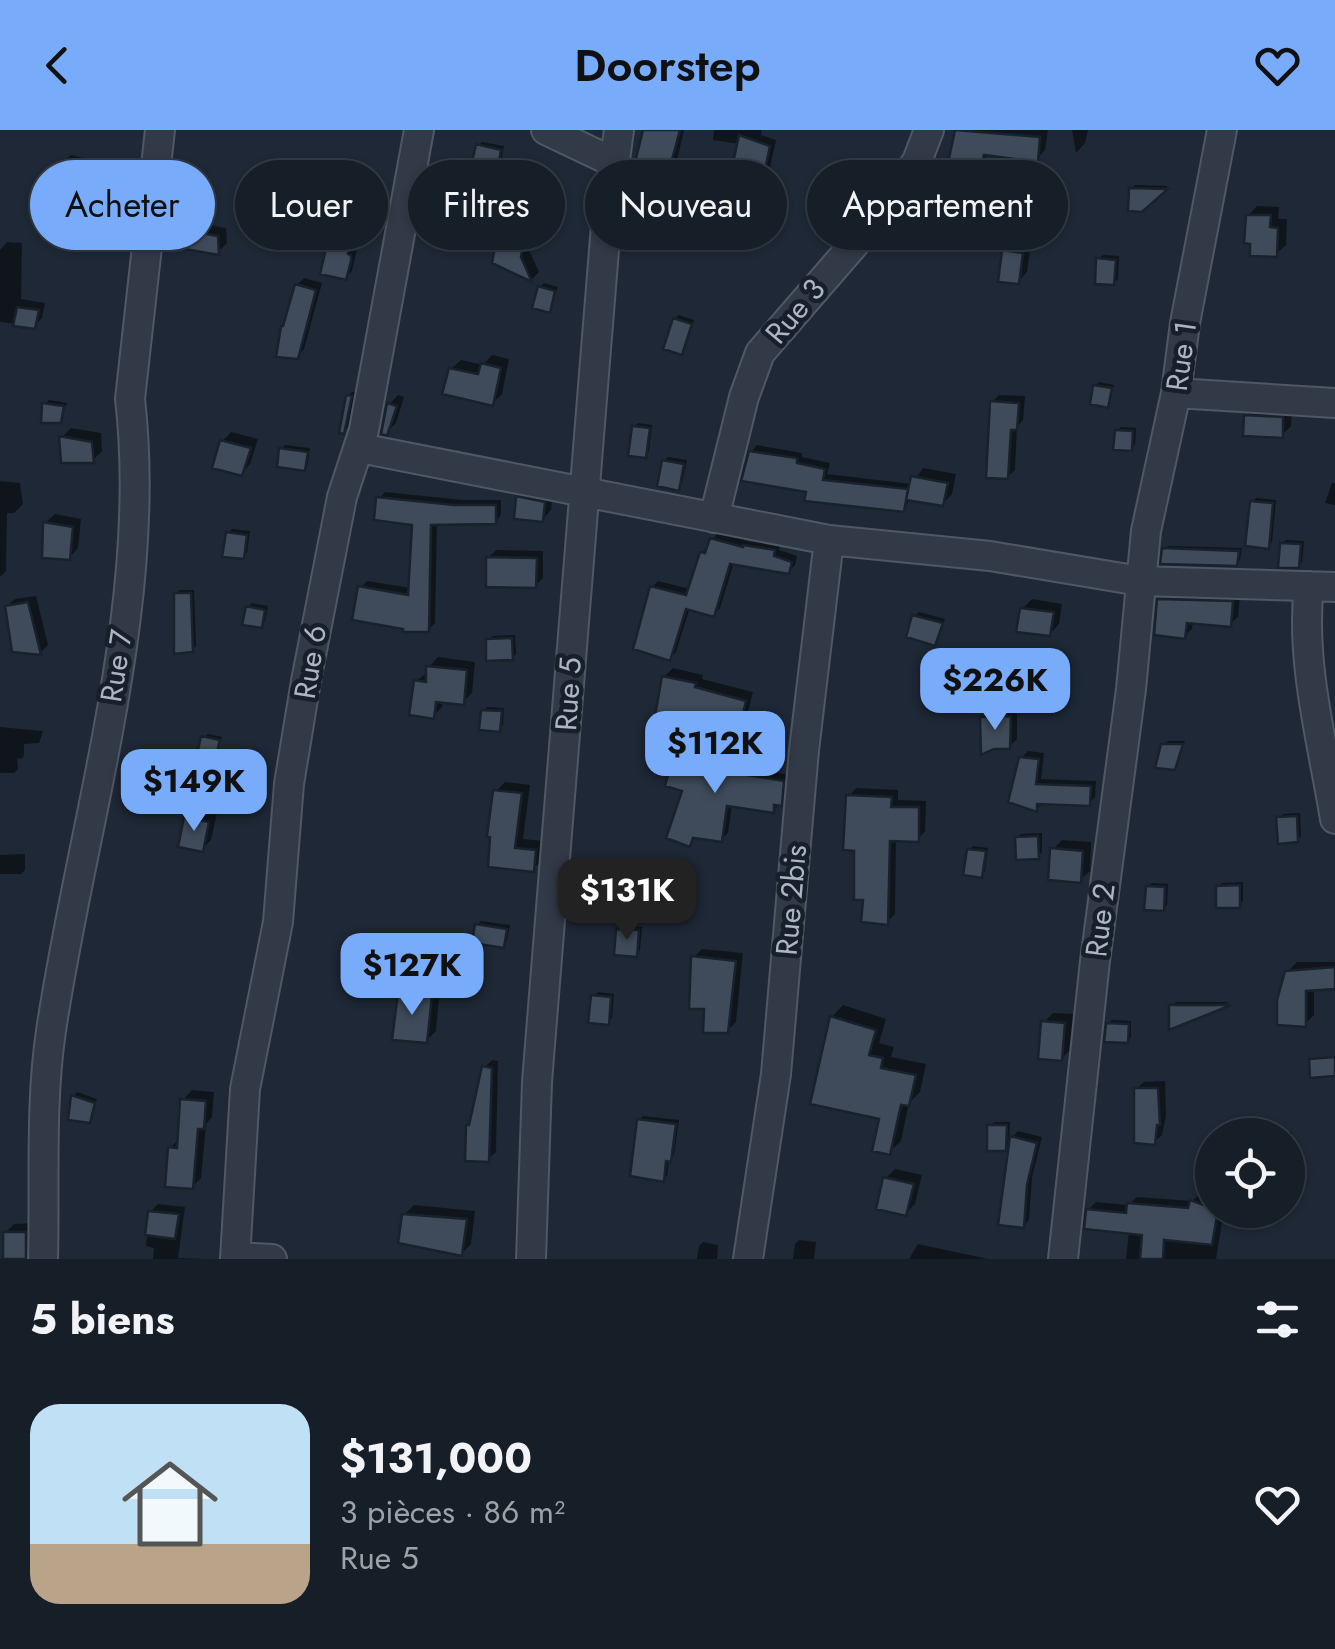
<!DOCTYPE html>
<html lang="fr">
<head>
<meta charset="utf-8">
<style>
  :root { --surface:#161e28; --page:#232b34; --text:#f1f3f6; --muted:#9ea2a8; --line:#353c45; --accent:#79abfb }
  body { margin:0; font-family:Jost,sans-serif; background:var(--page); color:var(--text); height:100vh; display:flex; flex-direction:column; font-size:38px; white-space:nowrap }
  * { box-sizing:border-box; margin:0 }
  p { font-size:32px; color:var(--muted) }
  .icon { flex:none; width:55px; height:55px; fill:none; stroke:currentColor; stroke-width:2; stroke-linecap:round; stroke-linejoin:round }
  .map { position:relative; height:1129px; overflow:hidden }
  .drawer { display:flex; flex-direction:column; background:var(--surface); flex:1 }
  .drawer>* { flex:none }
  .hud { position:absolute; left:30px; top:30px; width:1275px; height:90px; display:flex; gap:20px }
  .controls { position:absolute; left:1195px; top:988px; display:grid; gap:20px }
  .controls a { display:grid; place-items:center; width:110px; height:110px; border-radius:50%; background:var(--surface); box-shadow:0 2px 8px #0004,0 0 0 2px var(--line); font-size:50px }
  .price { position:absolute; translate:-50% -85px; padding:0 22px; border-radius:20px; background:var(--accent); color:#111; font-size:32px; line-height:65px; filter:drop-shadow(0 2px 5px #0008) }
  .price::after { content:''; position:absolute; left:50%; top:60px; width:30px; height:22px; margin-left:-15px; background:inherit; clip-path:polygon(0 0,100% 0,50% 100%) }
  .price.active { background:#222; color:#fff }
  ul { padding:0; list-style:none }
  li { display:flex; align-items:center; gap:30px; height:250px; padding:0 30px }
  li+li { border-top:2px solid var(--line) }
  li span { display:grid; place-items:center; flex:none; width:280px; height:200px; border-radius:30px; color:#555 }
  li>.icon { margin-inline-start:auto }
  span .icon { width:120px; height:120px; fill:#fffc; stroke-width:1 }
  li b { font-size:42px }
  h2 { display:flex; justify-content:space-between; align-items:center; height:120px; padding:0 30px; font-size:42px }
  .tag { padding:0 35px; border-radius:45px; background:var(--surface); box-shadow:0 2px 8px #0004,0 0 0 2px var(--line); font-size:35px; line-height:90px }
  .tag.active { background:var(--accent); color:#111 }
  header { display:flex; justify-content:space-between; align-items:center; height:130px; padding:0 30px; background:var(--accent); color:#111; font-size:45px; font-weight:600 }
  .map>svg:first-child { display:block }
</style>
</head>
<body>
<header><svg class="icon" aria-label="back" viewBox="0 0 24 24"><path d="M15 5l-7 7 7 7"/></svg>Doorstep<svg class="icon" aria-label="heart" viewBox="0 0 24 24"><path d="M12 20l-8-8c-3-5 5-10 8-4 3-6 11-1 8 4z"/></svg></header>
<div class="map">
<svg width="1335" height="1129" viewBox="0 0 1335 1129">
  <rect width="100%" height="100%" fill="#1e2836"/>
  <path fill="#0007" d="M647 0H684L677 30 669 38Z
    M714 0H762L761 5 776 10 764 64 757 71 740 14 713 10Z
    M957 0H1048L1045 20 1037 29 990 23 981 32 952 26Z
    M1072 0H1088L1085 13 1076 23Z
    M482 12 504 16 500 36 496 40 478 16Z
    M71 25 100 32 104 28 131 31 130 58 123 65 86 61 80 67 79 79 72 85 64 32Z
    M1135 55 1168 56 1141 79 1131 59Z
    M515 60 538 64 528 118 539 142 532 149 495 131 507 68Z
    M1257 76 1279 77 1278 89H1287L1286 115 1276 124 1248 86Z
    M190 91 226 98 227 113 218 122 181 100Z
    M339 95 356 98 353 118 357 119 352 141 345 148 332 102Z
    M7 112 22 113 21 169 45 173 42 188 34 196 0 192V120Z
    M1013 112 1031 114 1027 142 1018 152 1004 121Z
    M1103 125 1119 126 1118 149 1114 153 1099 129Z
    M304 148 322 153 304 219 297 227V155Z
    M544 153 558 157 549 180 540 157Z
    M679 185 694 190 682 222 675 189Z
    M492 225 509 229 502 264 493 273 451 239 461 230 483 235Z
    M1099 252 1114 255 1108 275 1095 256Z
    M352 262H355L348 297 344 301 348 266Z
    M398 265 404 267 396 293 386 303 389 275Z
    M999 265 1025 266 1023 290 1017 297 1015 340 1007 347 992 272Z
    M49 270 67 273 60 291 45 274Z
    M1256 277 1292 279 1291 296 1282 305 1246 286Z
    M638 293 652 295 649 321 645 325 634 297Z
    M1121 297 1136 298 1135 314 1131 318 1117 301Z
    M71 298 101 303 102 321 93 330 62 307Z
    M231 302 258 309 250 334 241 344 222 312Z
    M285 315 310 318 308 334 304 338 281 319Z
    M757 315 802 323V327L830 333 827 344 912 354 923 338 956 344 952 364 943 373 911 369 903 379 809 360 751 322Z
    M668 327 687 330 682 354 678 358 664 331Z
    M0 351 20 353 23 374 14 383H7L6 441 0 447Z
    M1332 353H1335V375L1325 373Z
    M528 358 553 363 551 380 542 390 519 368Z
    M385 362 462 370H501V385L495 392H437L435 493 428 500 361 457 367 451 411 458 414 393 379 369Z
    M1256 368 1276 370 1272 412 1268 416 1252 372Z
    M55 384 81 389 78 418 69 428 45 393Z
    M232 399 250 401 247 423 243 427 228 403Z
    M719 402 750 412 780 414 779 420 797 426 795 435 788 442 734 432 720 478 714 484 690 477 676 522 670 528 652 457 658 451 690 459 702 423Z
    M1286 410 1304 411 1302 432 1298 436 1282 414Z
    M1168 416 1242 418 1240 430 1236 434 1164 420Z
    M496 420 543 421V448L535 456 488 428Z
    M180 460H194L196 516 192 520 176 464Z
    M1167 462 1240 465 1238 487 1230 494 1193 491 1192 499 1184 506 1160 470Z
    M36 466 48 515 40 523 14 519 7 476 15 469Z
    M1032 469 1062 474 1059 494 1050 504 1022 479Z
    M252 473 268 476 265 491 261 495 248 477Z
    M919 482 945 489 934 513 915 486Z
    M515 505 516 524 512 528 489 510 493 506Z
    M438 527 475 532 472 563 463 572 443 570 442 577 433 586 416 551 428 542 429 537Z
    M673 538 703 545 702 549 753 562 743 601 735 610 664 547Z
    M487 577 504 578 503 595 499 599 483 581Z
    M1017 580V609L1009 617 983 588 990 581Z
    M0 597 43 601 39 613 24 614V626L21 629 17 628 18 639 14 643H0Z
    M208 604 222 607 213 631 204 608Z
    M1168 611H1185L1174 638 1163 615Z
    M682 621 744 624 741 637 789 645 787 667 773 681 732 674 728 703 721 710 697 706 690 714 685 659 676 628Z
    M1028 621 1044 623 1041 649 1096 651 1095 667 1089 673 1044 671 1037 679 1021 628Z
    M505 652 530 655 523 709 544 711 542 730 533 739 490 735 496 661Z
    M856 658 898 660V670L926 671 925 701 918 709H896L895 784 887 792 866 767 849 666Z
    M196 679 217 683 211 710 202 719 187 688Z
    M1300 683 1301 706 1297 710 1279 688 1283 684Z
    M1042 703V722L1038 726 1017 708 1021 704Z
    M1062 710 1091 712 1090 741 1080 750 1053 719Z
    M973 716 988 718 985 741 981 745 969 720Z
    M25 724V740L21 744H0V725Z
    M1243 752V771L1239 775 1218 757 1222 753Z
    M1152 753 1168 754 1167 775 1163 779 1148 757Z
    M481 791 510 795 507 811 503 815 477 795Z
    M622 796 642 797 640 820 636 824 618 800Z
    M702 819 743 823 736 892 727 901 707 877 694 827Z
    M1297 832H1335V857L1314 858V885L1305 894 1287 842Z
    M409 854 440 857 436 901 426 911 400 863Z
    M598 862 614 864 612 888 608 892 594 866Z
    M1176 872H1229L1172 896V876Z
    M843 875 886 889 879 913 894 917 891 927 926 934 920 962 909 973 901 1011 889 1022 882 987 832 887Z
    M1053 883 1073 884 1071 919 1061 929 1044 892Z
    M1112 890 1131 891V907L1127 911 1108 894Z
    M492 930 498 931 496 1022 488 1029 484 938Z
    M1165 951 1166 985 1162 1005 1154 1012 1136 959 1144 952Z
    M192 960 214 962 212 987 206 994 201 1048 192 1057 170 1018 180 1008 183 970Z
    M77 962 97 969 89 990 74 966Z
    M643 986 679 990 674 1025 669 1029 667 1046 663 1050 639 990Z
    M994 992H1010L1009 1011 1018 1001 1042 1007 1032 1047 1029 1090 1023 1096 1012 1012 1005 1019 990 996Z
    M1229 1000 1260 1005H1224Z
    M1270 1000 1292 1002 1288 1032V1005H1264Z
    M895 1039 922 1045 915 1074 906 1083 886 1048Z
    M1200 1064 1212 1067V1080H1224L1216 1129H1126L1129 1101 1088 1080 1096 1072 1128 1075 1137 1067 1192 1071Z
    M158 1074 185 1077 178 1128 204 1129H153L154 1118 146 1116 150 1082Z
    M414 1075 475 1081 471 1114 462 1123 404 1085Z
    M34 1093V1118L25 1127 5 1103 14 1094Z
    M799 1110 816 1112 814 1129H793L795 1114Z
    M703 1112 718 1115 717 1129H697L699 1116Z
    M918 1114 988 1129H909Z"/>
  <path fill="#3f4b5b" stroke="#19212d" stroke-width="2.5" d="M643 0H680L669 41 635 32Z
    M955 0 1040 7 1038 32 984 25 982 35 949 28Z
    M739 5 770 16 758 73 726 66Z
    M476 14 501 20 497 42 471 37Z
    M62 31 95 38V34L126 37 124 68 79 63V71L74 72 73 88 49 85Z
    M1129 58 1168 59 1142 82 1128 81Z
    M504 66 531 71 521 127 532 152 492 133Z
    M1246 85H1271L1270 97 1278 98 1277 127 1250 126V114L1244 113Z
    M178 99 218 106 219 125 179 118Z
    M330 101 351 105 348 124 351 125V131L346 150 320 144Z
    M1002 120 1023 123 1019 154 998 152Z
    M1096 128 1116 130 1114 155 1095 154Z
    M295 154 316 160 298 229 276 227 281 196H283Z
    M538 156 555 161 550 183 532 178Z
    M17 177 39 180 35 199 13 196Z
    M673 188 692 194 682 225 663 219Z
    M481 233 501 238 493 276 442 264 449 238 478 244Z
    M1093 255 1112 258 1108 278 1090 274Z
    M346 265 352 266 344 304 339 303Z
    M990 271 1019 273 1017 300H1011L1008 349 986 348Z
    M42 273 64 276 61 293H41Z
    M387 273 397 276 387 306 381 304Z
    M1244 285 1283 287V308L1243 306Z
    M632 296 650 298 646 328 628 326Z
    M1115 300 1133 301 1132 321 1113 320Z
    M59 306 92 312 94 333H61Z
    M220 310 251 318 242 346 212 338Z
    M279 318 308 322 305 341 277 337Z
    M749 321 797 328V333L825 339 823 350 908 359 904 382 804 371 806 362 741 351Z
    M662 330 684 334 679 361 657 356Z
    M911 346 948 353 943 376 906 370Z
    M516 366 545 372 543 392 514 389Z
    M376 367 454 375H496V394L431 395 429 502H403V499L352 490 358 456 408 465 412 395 374 390Z
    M1250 371 1273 373 1269 419 1245 416Z
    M43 392 73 397 70 430 42 428Z
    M226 402 247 405 244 429 222 427Z
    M710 408 743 417V415L775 420 774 426 792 432 789 444 730 434 714 487 686 479 670 531 633 519 650 456 686 465 700 422 705 423Z
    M1280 413 1301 414 1299 438H1278Z
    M1162 418 1239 421 1237 436 1160 434Z
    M486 427 537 428 536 458 486 457Z
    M174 463H191L193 522 174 524Z
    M1157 469 1233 471 1231 497 1187 493 1185 509 1154 505Z
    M28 472 41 525 12 522 5 476Z
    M246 476 265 480 262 498 242 495Z
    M1020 478 1054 482 1050 506 1016 502Z
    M912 485 943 493 935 516 906 507Z
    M512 508 513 530 486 531V509Z
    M426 536 467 540 464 575 436 572 434 589 409 585 414 550 426 552Z
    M662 546 696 553 695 557 746 571 736 613 681 600 683 592 655 586Z
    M481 580 502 581 500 602 479 600Z
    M1011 586 1010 619H994L981 625 980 587Z
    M201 606 220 610 214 634 196 629Z
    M1161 614H1183L1175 640 1155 638Z
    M673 626 739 630 736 643 784 651 782 676 774 675V683L727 676 722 712 693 708 690 717 666 708 682 661 665 656Z
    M1019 627 1039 629 1036 654 1091 656 1090 676 1037 674V682L1008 672Z
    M493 660 522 663 515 718 536 720 534 742 488 737 490 707 487 706Z
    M846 665 892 667 891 677H919V712L890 711 888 795 861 792 863 770H854V721L843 720Z
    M1297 686 1298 712 1278 714 1276 687Z
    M184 687 209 692 203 722 178 717Z
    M1038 706 1039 729 1016 730 1015 707Z
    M1050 718 1083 721 1081 753 1048 750Z
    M967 719 986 721 982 748 963 745Z
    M1240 755V778H1216V756Z
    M1146 756 1165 757 1164 781 1144 780Z
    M475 794 507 799 504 818 472 813Z
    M616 799 639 800 637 827 614 825Z
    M691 826 736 831 728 903H703L704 879H689Z
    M1335 837V859L1306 861V897L1277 895V870L1285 841Z
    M398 862 432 866 427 913 392 910Z
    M591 865 611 867 609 895 588 893Z
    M1169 875H1229V876L1169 900Z
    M830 886 876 900 869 925 883 928 881 938 916 945 909 976 901 975 890 1025 872 1021 879 989 810 974Z
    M1041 891 1065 893 1062 931 1038 929Z
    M1106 893 1129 894 1128 913 1104 912Z
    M1335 927V946L1310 948 1309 929Z
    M482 936 492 938 489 1032 465 1031 466 995H469Z
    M1134 958H1158L1160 995H1157L1155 1015 1134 1013Z
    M71 965 95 973 90 993 68 990Z
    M180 969 206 971 204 999H198L193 1059 165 1057 168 1017 177 1018Z
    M637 989 676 994 671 1032 666 1031 664 1052 630 1046Z
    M987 995H1007L1006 1021H987Z
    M1010 1006 1037 1013 1027 1055 1024 1098 998 1095Z
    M883 1047 914 1054 906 1086 876 1079Z
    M1190 1070 1218 1080 1212 1115 1164 1110 1163 1129H1140L1142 1105 1084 1099 1086 1079 1126 1083 1127 1073 1188 1078Z
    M148 1081 179 1084 175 1109 145 1105Z
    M402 1084 467 1089 462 1126 398 1113Z
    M3 1102H26V1129H3Z"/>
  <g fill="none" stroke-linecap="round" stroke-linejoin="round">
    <defs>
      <path id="minor" d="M546 0 613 32
        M1176 263 1335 273
        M360 318 829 410 990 426 1140 451 1335 457
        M714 388 744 267 760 223 889 74 917 31 929 0
        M1309 456C1300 531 1323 615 1335 689
        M235 1127 272 1129
        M43 1129C45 1054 40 975 51 901 81 698 154 475 130 269L160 0
        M235 1129 245 959 278 792 289 654 306 551 342 367 364 300 419 0
        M531 1129 537 952 606 95 619 0
        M748 1129 776 944 804 620 829 410
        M1063 1129 1095 831 1131 559 1146 401 1176 263 1185 193 1222 0"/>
    </defs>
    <use href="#minor" stroke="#4f5865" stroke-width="32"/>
    <use href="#minor" stroke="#323a47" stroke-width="28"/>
  </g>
  <g text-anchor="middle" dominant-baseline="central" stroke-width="9" stroke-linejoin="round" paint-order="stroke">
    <g font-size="30" fill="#abb5c4" stroke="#171f2b">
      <text transform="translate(795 181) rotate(-50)">Rue 3</text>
      <text transform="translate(1181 226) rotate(-82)">Rue 1</text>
      <text transform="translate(310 532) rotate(-81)">Rue 6</text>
      <text transform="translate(116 536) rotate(-81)">Rue 7</text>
      <text transform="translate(568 564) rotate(-86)">Rue 5</text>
      <text transform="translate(791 770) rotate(-85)">Rue 2bis</text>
      <text transform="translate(1100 790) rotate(-83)">Rue 2</text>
    </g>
  </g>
</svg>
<div class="controls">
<a><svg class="icon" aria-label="locate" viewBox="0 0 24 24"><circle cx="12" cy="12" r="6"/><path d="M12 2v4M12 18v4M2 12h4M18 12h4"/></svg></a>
</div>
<b class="price" style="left:995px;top:603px">$226K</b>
<b class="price" style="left:715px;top:666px">$112K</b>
<b class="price" style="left:194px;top:704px">$149K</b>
<b class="price active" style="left:627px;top:813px">$131K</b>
<b class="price" style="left:412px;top:888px">$127K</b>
<div class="hud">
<a class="tag active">Acheter</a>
<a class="tag">Louer</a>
<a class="tag">Filtres</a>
<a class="tag">Nouveau</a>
<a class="tag">Appartement</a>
</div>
</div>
<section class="drawer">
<h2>5 biens<svg class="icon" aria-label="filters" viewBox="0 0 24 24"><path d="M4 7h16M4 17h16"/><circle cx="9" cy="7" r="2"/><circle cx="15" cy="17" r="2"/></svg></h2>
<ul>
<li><span style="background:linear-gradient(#bfe0f5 70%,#b9a48a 0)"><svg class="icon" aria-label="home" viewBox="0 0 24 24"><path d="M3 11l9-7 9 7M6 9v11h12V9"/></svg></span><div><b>$131,000</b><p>3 pièces · 86 m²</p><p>Rue 5</p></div><svg class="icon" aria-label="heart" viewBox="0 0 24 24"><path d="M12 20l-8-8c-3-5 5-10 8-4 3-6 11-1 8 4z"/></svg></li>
</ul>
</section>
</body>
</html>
